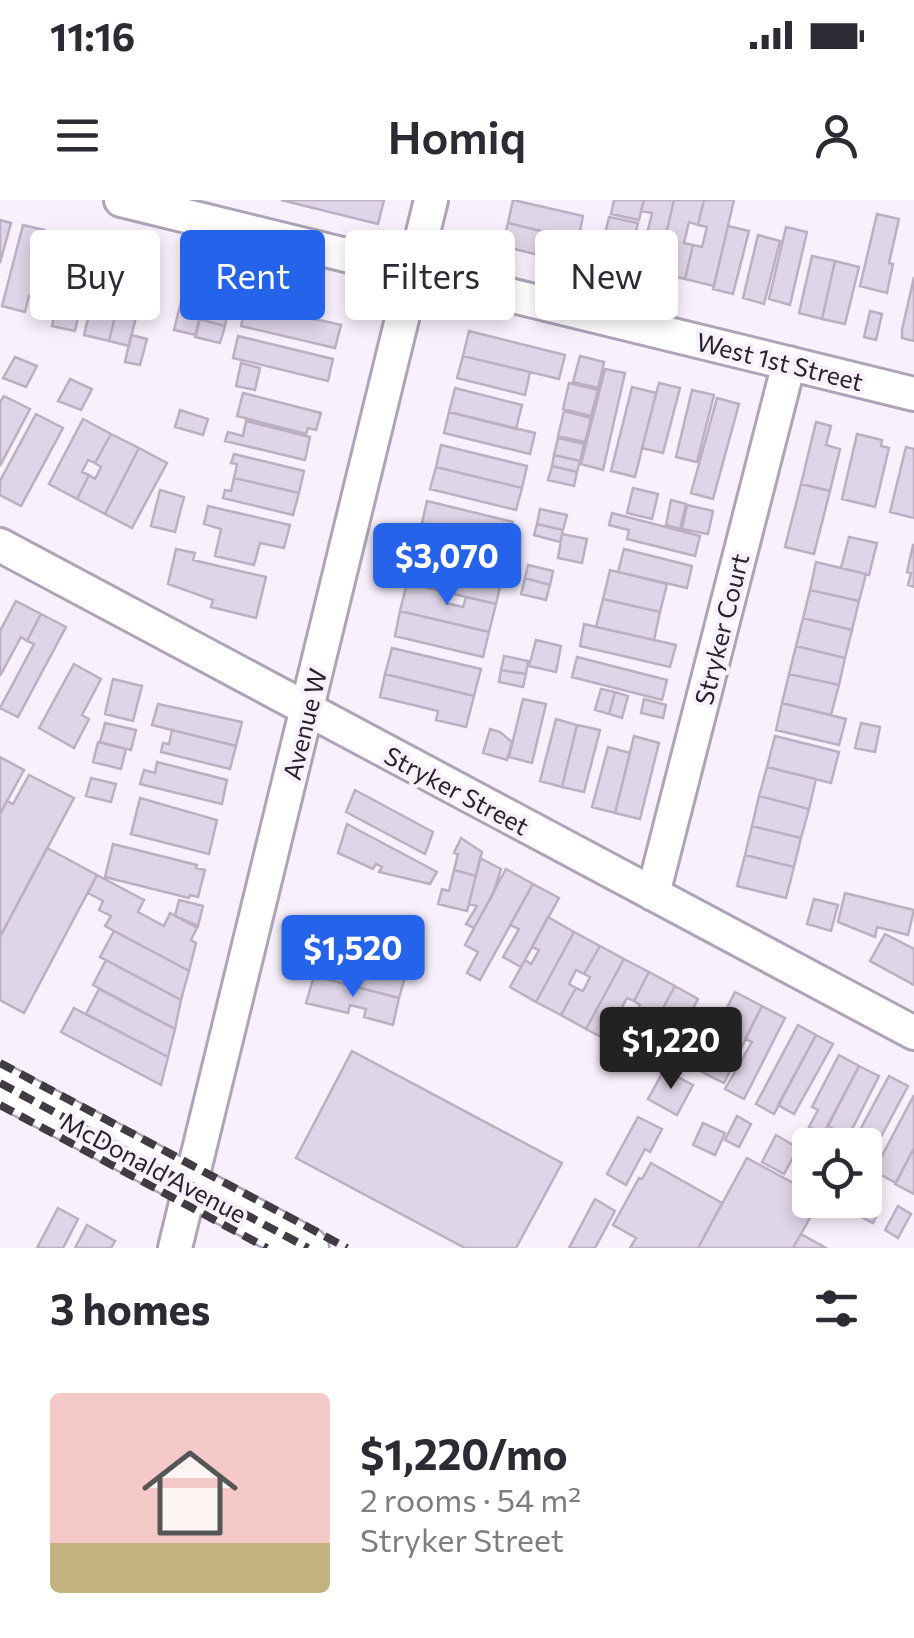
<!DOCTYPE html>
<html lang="en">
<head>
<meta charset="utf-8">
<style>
  :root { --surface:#fff; --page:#f2f2f3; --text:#2b2b33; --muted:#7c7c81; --line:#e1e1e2; --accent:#2563eb }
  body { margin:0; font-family:Commissioner,sans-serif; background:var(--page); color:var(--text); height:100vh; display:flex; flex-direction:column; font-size:38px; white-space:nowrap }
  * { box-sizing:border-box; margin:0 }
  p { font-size:32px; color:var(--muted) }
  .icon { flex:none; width:55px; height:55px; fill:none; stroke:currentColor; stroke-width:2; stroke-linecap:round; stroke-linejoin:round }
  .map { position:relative; height:1048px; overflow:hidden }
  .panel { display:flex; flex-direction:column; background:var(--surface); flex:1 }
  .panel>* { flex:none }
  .top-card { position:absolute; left:30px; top:30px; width:855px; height:90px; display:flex; gap:20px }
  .buttons { position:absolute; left:792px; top:928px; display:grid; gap:20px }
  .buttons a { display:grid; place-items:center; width:90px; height:90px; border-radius:10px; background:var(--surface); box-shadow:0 5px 15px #0003; font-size:50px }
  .price { position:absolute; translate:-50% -85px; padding:0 22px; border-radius:10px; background:var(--accent); color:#fff; font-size:32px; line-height:65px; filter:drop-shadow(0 2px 5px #0008) }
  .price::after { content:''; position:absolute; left:50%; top:60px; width:30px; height:22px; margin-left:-15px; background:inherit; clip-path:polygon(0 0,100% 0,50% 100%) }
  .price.selected { background:#222; color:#fff }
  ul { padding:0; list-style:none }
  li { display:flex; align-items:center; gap:30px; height:250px; padding:0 50px }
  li+li { border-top:2px solid var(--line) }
  li span { display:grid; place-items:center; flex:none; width:280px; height:200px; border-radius:10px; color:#555 }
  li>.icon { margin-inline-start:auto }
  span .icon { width:120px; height:120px; fill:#fffc; stroke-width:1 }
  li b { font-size:42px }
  h2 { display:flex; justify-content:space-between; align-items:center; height:120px; padding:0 50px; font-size:42px }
  .tag { padding:0 35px; border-radius:10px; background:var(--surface); box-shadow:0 5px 15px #0003; font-size:35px; line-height:90px }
  .tag.selected { background:var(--accent); color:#fff }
  .status { display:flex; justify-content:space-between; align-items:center; height:70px; padding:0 50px; background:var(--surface); direction:ltr }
  .status svg { height:28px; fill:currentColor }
  header { display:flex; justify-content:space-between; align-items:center; height:130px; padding:0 50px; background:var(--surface); font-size:45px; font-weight:600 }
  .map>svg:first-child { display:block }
</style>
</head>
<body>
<div class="status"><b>11:16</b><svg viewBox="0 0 49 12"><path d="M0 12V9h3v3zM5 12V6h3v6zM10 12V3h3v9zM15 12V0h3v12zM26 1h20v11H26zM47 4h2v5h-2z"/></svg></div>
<header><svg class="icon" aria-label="menu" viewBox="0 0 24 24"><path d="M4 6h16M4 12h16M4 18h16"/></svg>Homiq<svg class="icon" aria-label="person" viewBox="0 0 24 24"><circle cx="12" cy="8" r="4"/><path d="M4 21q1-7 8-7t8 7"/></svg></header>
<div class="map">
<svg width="914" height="1048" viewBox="0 0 914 1048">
  <rect width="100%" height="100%" fill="#f8f1fd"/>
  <path fill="#dfd5e8" stroke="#bab0c2" stroke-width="2.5" d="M281 0H384L378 24Z
    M513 0 583 16 578 40 508 23Z
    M614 0H644L639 20 611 14Z
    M644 0H674L657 72 628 65 636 31 647 34 652 13 641 11Z
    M674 0H704L698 25 689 22 684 43 693 45 685 79 657 72Z
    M704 0H734L714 86 685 79 693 45 702 47 707 27 698 25Z
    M877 14 899 19 889 63 893 64 887 93 860 86Z
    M609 17 638 23 632 49 603 43Z
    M0 20 11 23 0 63Z
    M508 23 578 40 572 63 502 46Z
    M23 25 44 30 38 54 56 59 45 100 29 96 25 112 2 106Z
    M728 26 749 31 733 94 713 89Z
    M786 27 807 32 790 105 769 99Z
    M758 35 780 41 764 104 743 98Z
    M72 37 95 41 75 131 52 126Z
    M106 44 131 51 109 141 84 135Z
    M131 51 151 55 129 146 109 141Z
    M812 56 835 61 822 119 799 113Z
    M835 61 859 67 845 124 822 119Z
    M190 65 212 70 196 135 174 130Z
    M914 77V141L902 138V130Z
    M258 78 323 94 317 120 252 104Z
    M246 103 341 125 335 148 241 126Z
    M203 104 228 110 225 126 199 119Z
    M870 111 882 114 876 140 864 137Z
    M199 119 225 126 220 143 195 137Z
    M469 131 565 155 559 179 463 156Z
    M131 135 147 139 140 165 125 162Z
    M238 136 333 159 328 181 233 158Z
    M463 156 530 172 525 195 457 178Z
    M580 156 604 162 598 188 573 182Z
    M15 157 37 166 26 187 3 178Z
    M241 163 260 168 255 190 236 186Z
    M605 169 625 173 603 270 581 264Z
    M70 179 92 189 81 210 58 201Z
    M569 183 598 190 591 216 563 209Z
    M659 183 680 188 663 253 642 248Z
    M632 187 656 193 635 277 611 271Z
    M455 188 522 205 516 229 449 212Z
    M692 190 714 195 697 262 676 257Z
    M243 193 321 213 316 230 308 228 306 234 237 216Z
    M4 196 30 209 0 266V202Z
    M717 198 739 204 713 299 691 293Z
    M180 210 208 219 203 235 175 227Z
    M564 211 591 218 585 242 558 236Z
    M449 212 535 233 530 254 444 233Z
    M36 214 63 228 21 306 0 295V281Z
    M83 219 111 234 95 263 88 260 82 272 89 275 77 299 49 284Z
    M246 221 310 237 305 260 225 241 228 232 243 236Z
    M816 222 831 226 826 245 840 249 830 291 801 284Z
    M111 234 139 248 105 314 77 299 89 275 95 279 101 267 95 263Z
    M857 234 882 240 881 246 889 248 875 307 842 299Z
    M558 238 584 244 580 261 554 255Z
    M441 245 527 266 522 288 436 267Z
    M906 247 914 249V318L890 312Z
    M139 248 167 263 132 328 105 314Z
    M234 254 304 271 299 293 234 278 237 264 231 263Z
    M554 255 580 261 577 272 552 266Z
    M552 266 577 272 574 286 548 280Z
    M436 267 522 288 516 310 430 289Z
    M234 278 299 293 293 315 223 298 225 290 231 291Z
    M801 284 830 291 814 354 785 347Z
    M633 288 658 294 652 319 627 313Z
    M160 290 184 297 175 332 151 326Z
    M671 300 686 304 680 329 666 325Z
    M427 301 513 322 508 343 422 323Z
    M687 305 713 311 708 334 682 329Z
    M208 306 290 325 284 348 260 343 254 365 215 356 221 329 204 324Z
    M540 309 567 315 563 330 537 324Z
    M612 313 700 336 695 356 627 339 629 330 609 325Z
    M422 323 508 343 503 366 417 345Z
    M537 324 563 330 560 342 534 335Z
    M562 334 587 339 582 363 558 358Z
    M849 337 877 343 869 375 841 368Z
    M913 345H914V387L908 385 911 373 907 372Z
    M176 349 195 353 193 360 266 377 256 418 211 407 213 400 168 384Z
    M624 349 692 366 687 388 618 372Z
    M414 357 502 378 496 404 407 383Z
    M816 362 866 374 859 401 810 390Z
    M528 365 553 371 550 385 525 378Z
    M610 370 667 384 660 412 603 399Z
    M525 378 550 385 546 400 521 394Z
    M407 383 449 393 446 403 463 407 466 397 496 404 489 432 400 411Z
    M810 390 859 401 852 430 803 418Z
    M603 399 660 412 654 440 596 427Z
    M16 401 41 414 27 441 21 437 0 476V431Z
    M400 411 489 432 483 457 395 436Z
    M41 414 66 427 18 517 0 508 34 444 27 441Z
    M803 418 852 430 845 458 796 446Z
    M584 424 676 445 670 467 580 446Z
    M536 440 561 446 556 472 529 466Z
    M796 446 845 458 839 485 789 474Z
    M392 448 481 469 474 496 385 474Z
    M504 456 528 461 526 474 501 470Z
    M577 457 667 480 662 500 572 477Z
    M74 464 101 479 82 515 89 519 74 548 39 528Z
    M501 470 526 474 523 487 499 482Z
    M385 474 474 496 466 527 436 520 438 511 380 497Z
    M789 474 839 485 831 515 782 503Z
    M113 479 142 486 133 521 105 514Z
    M601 489 615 492 609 514 595 510Z
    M615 492 628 496 622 518 609 514Z
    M523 499 546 504 532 563 509 557Z
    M644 499 666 505 663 518 641 513Z
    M782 503 846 519 839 545 776 530Z
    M158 504 242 522 236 546 152 525Z
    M556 519 577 525 562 587 540 581Z
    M105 523 136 530 131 550 100 542Z
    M861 523 880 527 875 552 855 548Z
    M577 525 600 530 584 592 562 587Z
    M490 529 500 532 512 542 507 560 483 553Z
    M172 530 236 546 230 569 161 552 163 543 169 544Z
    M634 536 659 543 640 619 615 613Z
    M775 536 839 552 831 583 767 567Z
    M98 542 126 549 121 569 93 562Z
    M608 547 630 553 615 613 592 607Z
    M0 557 24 570 0 614Z
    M157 562 227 580 222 604 140 584 144 570 155 573Z
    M767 567 816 579 809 609 759 596Z
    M29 575 74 598 0 737V614L7 601 13 604Z
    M91 578 116 584 111 602 86 596Z
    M355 590 433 632 425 654 346 612Z
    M759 596 809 609 801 638 752 626Z
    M140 598 217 620 209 654 131 634Z
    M347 624 437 672 430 684 379 672 382 667 376 664 373 669 338 653Z
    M752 626 801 638 794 667 745 655Z
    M461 638 482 652 476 676 454 670 458 654 454 653Z
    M113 644 197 665 196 668 205 670 198 697 190 695 189 698 105 677Z
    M47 648 97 675 24 813 0 800V737Z
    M745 655 794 667 786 698 737 686Z
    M480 658 501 669 493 694 474 728 466 724 477 706 469 704Z
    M506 669 533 684 480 780 467 773 478 752 465 745Z
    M454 670 476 676 467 711 438 704 442 689 449 691Z
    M97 675 144 700 138 712 164 726 170 713 197 728 191 740 196 743 189 771 105 726 111 716 99 710 103 701 88 693Z
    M533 684 559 698 521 767 503 757 519 729 510 725Z
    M845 693 914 710 908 735 877 727 875 737 838 722Z
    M814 699 838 705 831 731 807 724Z
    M179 700 203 706 198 726 175 716Z
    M548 717 574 732 536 802 510 787 525 760 531 764 539 750 532 747Z
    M328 721 414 743 407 770 377 762 379 754 363 750 361 758 321 747Z
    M114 731 189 771 181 800 100 757Z
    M574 732 600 746 584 774 576 770 569 784 576 788 561 815 536 802Z
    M885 734 914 749V785L870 761Z
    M600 746 624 759 586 829 561 815 576 788 583 791 590 777 584 774Z
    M321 747 361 758 359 766 375 770 377 762 407 770 399 798 314 776Z
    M624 759 649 772 634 801 627 798 620 811 627 814 611 842 586 829Z
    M106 760 181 800 175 829 93 785Z
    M649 772 675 786 637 856 611 842 627 814 633 818 640 805 634 801Z
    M314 776 399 798 393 825 364 817 366 809 350 805 348 813 306 803Z
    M675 786 698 799 683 827 677 823 670 837 678 841 662 870 637 856Z
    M99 789 175 829 168 857 86 814Z
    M735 792 762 806 724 883 696 869Z
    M762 806 785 818 744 899 725 889 752 842 745 839Z
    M74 808 168 857 161 885 61 832Z
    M798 825 816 835 774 914 756 904Z
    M816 835 833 844 794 914 778 905Z
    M352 851 562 963 516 1048H465L296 958Z
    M839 855 859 866 823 934 809 927 818 910 812 907Z
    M859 866 879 876 848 937 828 926Z
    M664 870 693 885 677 915 648 899Z
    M889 876 908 886 865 967V945H852Z
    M914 895V948L896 983 874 971Z
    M737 916 751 924 739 947 725 940Z
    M638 917 662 929 650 952 645 949 626 985 607 974Z
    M703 923 725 933 715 955 693 945Z
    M776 935 798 948 784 974 762 962Z
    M914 948V994L895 984Z
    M747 958 810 992V1000H820L793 1048H698Z
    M651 963 722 1003 698 1048H630L636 1038 613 1025 639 978 642 979Z
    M595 999 615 1011 595 1048H569Z
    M865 999 881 1007 873 1023 850 1011 855 1000Z
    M898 1006 911 1014 898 1038 885 1030Z
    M58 1008 78 1019 63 1048H37Z
    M87 1025 115 1041 111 1048H75Z
    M801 1034 826 1048H793Z"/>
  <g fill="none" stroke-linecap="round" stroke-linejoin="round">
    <defs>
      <path id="minor" d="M121 0 914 194
        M0 345 914 833
        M653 694 789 163
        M175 1048 431 0"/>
      <path id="major" d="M0 884 308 1048"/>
    </defs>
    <use href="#minor" stroke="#afa4b7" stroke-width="38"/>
    <use href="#major" stroke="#afa4b7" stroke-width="45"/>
    <use href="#minor" stroke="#fff" stroke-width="32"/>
    <use href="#major" stroke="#fff" stroke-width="40"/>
    <path stroke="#413c44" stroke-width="8" stroke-dasharray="15 8" stroke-linecap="butt" d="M0 863 347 1048
      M0 883 308 1048
      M0 905 267 1048"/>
  </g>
  <g text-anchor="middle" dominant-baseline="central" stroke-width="8" stroke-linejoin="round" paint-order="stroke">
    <g font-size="25" fill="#27232a" stroke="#f8f1fd">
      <text transform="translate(780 161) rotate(14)">West 1st Street</text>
      <text transform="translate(721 429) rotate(-76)">Stryker Court</text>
      <text transform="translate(304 524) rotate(-76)">Avenue W</text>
      <text transform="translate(457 590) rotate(28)">Stryker Street</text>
      <text transform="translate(154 967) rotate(28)">McDonald Avenue</text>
    </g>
  </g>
</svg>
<div class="buttons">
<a><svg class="icon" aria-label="locate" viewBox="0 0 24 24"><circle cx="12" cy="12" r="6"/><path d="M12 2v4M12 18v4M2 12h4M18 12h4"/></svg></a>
</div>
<b class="price" style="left:447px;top:408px">$3,070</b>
<b class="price" style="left:353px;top:800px">$1,520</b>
<b class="price selected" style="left:671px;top:892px">$1,220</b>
<div class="top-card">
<a class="tag">Buy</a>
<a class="tag selected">Rent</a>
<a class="tag">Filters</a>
<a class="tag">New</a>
</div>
</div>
<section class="panel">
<h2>3 homes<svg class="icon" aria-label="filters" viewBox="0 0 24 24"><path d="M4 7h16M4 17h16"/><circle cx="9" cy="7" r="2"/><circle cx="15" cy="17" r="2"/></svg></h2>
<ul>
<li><span style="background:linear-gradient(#f6c9c9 75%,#c2b280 0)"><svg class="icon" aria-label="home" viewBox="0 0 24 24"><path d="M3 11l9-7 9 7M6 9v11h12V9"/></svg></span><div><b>$1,220/mo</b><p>2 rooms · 54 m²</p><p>Stryker Street</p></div></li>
</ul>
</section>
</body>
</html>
